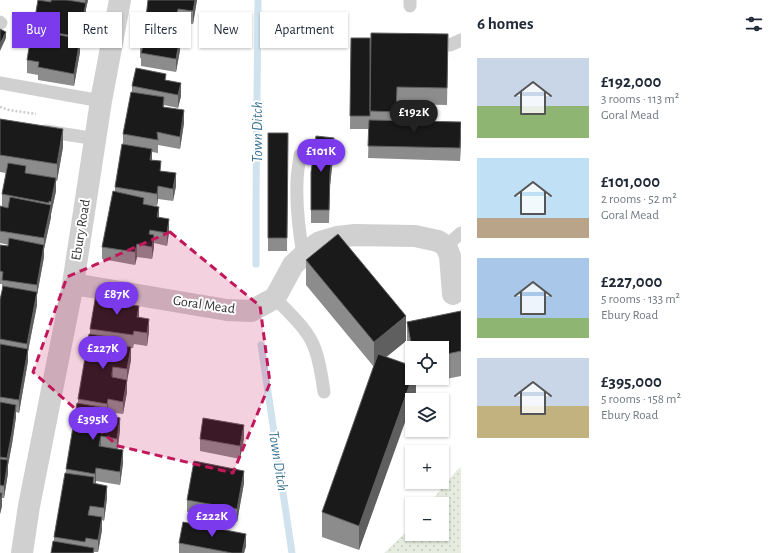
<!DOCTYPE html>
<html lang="en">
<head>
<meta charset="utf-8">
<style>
  :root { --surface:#fff; --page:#f6f6f7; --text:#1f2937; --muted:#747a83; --accent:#7c3aed }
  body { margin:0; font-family:"Alegreya Sans",sans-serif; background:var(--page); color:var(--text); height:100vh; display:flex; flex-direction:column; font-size:15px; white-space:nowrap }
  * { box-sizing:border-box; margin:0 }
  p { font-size:13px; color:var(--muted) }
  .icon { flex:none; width:22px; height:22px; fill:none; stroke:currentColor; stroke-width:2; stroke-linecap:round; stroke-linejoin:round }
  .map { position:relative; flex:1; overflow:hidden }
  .sheet { display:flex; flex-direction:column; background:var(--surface); width:320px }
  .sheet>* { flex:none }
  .banner { position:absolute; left:12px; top:12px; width:380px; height:36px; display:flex; gap:8px }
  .buttons { position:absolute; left:405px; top:341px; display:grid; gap:8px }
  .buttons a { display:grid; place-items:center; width:44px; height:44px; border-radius:0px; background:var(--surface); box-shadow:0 1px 3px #0004; font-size:20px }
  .price { position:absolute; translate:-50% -34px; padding:0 9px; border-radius:14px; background:var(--accent); color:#fff; font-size:13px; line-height:26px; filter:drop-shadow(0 1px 2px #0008) }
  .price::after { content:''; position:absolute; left:50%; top:24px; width:12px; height:9px; margin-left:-6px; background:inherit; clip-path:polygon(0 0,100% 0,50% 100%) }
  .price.on { background:#222; color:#fff }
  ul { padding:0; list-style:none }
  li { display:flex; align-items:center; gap:12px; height:100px; padding:0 16px }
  li span { display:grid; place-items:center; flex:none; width:112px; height:80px; border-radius:0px; color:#555 }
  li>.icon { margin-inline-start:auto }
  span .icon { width:48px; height:48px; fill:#fffc; stroke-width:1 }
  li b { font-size:17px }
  h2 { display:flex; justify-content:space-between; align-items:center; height:48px; padding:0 16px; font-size:17px }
  .chip { padding:0 14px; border-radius:0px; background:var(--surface); box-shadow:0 1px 3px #0004; font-size:14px; line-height:36px }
  .chip.on { background:var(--accent); color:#fff }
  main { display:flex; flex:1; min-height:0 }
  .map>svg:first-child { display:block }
</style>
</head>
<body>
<main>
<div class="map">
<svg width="461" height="553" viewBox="0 0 461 553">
  <defs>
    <pattern id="garden-dots" width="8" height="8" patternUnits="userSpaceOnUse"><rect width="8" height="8" fill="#e6ecdf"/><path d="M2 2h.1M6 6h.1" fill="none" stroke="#c6cbc0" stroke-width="1.8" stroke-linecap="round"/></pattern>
  </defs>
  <rect width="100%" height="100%" fill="#fff"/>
  <path fill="url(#garden-dots)" d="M461 467V553H384L404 534 412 524V534H442V504H429L457 470Z"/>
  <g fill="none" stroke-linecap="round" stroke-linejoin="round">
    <path stroke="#cfe2ee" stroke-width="7" d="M256 264V200L258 0
      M261 345 292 553"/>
    <path stroke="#cdcdcd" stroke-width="2.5" stroke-dasharray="2 2" stroke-linecap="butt" d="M0 107 9 110 36 114"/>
    <path stroke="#d0d0d0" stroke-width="13" d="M410 6V0
      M0 22 1 23
      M432 44 450 45 461 40
      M0 83 101 101
      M46 131 96 139
      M300 155C299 164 297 173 297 183 296 207 299 231 303 255
      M446 246 461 233
      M275 298C289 313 308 329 315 349 320 363 322 377 324 392"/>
    <path stroke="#d0d0d0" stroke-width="22" d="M73 284 227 310 251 311 275 298 293 265 311 248 320 242 337 237 355 235 415 236 438 241 446 246 450 256 453 294
      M22 553 29 506 73 284 101 101 120 0"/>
  </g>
  <path fill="#8c8c8c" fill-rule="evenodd" d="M38 0H88L86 9V16L80 43V52L74 86 38 80V75L27 73V60L34 36V23Z
    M148 0H197L193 24 181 22 180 50 176 72 141 66V58H140V45L145 32V26Z
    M351 38H370L448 52 447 105 397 104 396 120 461 135 460 161 368 158 369 129H350Z
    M166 80 181 96 178 108 164 105V107L184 123 180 149 158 145V153L152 152V160L161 172 176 186 173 201 158 199 157 206 150 205 169 232 167 246 154 243V247L152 259 137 257 135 265 102 259V247L115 192V187L123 144V134L132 92V86Z
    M0 119 63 147 57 181H56V191L51 214V217L44 249V257L37 295V305L28 351V361L19 413 16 412V417L12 444 8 465V473L4 498H2V506L0 514V300L2 291V284H0V245L8 246 9 245 0 243V206L2 207V194L6 173 0 172Z
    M268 133H288L287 251H268Z
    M334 150 330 185 329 223H311V172Z
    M306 260 406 341 386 357 411 366 407 347V322L461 311V376L416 385V392L413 400H412L359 550 322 537V512L374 367 306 285ZM412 348H442V378H412Z
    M125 304 139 317 149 331 147 346 134 344 133 348H131V360L127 381V392L123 414 108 412 107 415 120 430 118 449 123 463 120 485 96 481 95 484 107 498 104 521 102 520V530L98 552H94V553L54 541V537L78 404V399L90 334V329Z
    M244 438 240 459 200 451V439Z
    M244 483 237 522 187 512V500Z
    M179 543 246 546 244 553H179Z"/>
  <path fill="#5f5f5f" d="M85 0H88L86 9V16L80 43V52L74 86V74L79 46V37L84 9Z
    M195 0H197L193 24V11Z
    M178 9V21L176 32V19Z
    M181 20 180 50 176 72V59L179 43V31Z
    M6 32V38L0 51V44Z
    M181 83V96L178 108V95Z
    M184 110V123L180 149V137Z
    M461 122V135L460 161V148Z
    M63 129V147L57 181V164Z
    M334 138V150L330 185 329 223 330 173Z
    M152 149V162L150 160Z
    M176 173V186L173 201V189Z
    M56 178V191L51 214V202Z
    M158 186V199L157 206V194Z
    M49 201V212L51 205V217L44 249V257L37 295V305L28 351V361L19 413V400L27 354V344L37 295V285L44 247V238L49 214Z
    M159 207V220L157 217Z
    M169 219V232L167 246V233Z
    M154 235V247L152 259V247Z
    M137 244V257L135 265V252Z
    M139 306V319L137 317Z
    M406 316V341L374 367V342Z
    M149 319V331L147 346V333Z
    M131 347V360L127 381V369Z
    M113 367V379L112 377Z
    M412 378H416V392L413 400H412V403L359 550V526Z
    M127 380V392L123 414V402Z
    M108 399V412L107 417V404Z
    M16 405V417L12 444 8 465V473L4 498V486L7 468V458Z
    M120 418V430L117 451V439Z
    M244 425V438L240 459V446Z
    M101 436V449L99 446Z
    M123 450V463L120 485V472Z
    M96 468V481L95 487V474Z
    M244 471V483L237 522V509Z
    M107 486V498L104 521V508Z
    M2 493V506L0 514V502Z
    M102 517V530L98 552V540Z
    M246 534V546L244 553H242Z"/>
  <path fill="#1a1a1a" stroke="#5f5f5f" d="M38 0 51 2V0H67L86 3 79 37 45 31 46 26 34 23Z
    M148 0H195L193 11 178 9 176 19 181 20 179 31 145 26Z
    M0 29 6 32 0 44Z
    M143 31 180 37 176 59 141 53 143 46 140 45Z
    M45 32 80 39 74 74 38 67 39 62 27 60 31 35 44 37Z
    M371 33 448 34 447 88 397 87 396 112 370 111Z
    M351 38H370V116H350Z
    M136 68 166 74 165 80 181 83 178 95 132 86Z
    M131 92 164 97 163 107 184 110 180 137 157 132 158 140 123 134Z
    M0 119 63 129 57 164 0 155Z
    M369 120 461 122 460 148 368 146Z
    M268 133H288L287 238H268Z
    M316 136 334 138 330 173 329 210H311V172Z
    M122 144 152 149 150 160 161 161 160 171 176 173 173 189 158 186 157 194 115 187Z
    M8 163 26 166 25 173 56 178 51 202 49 201V203L2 194Z
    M113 191 144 198 143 204 159 207 157 217 169 219 167 233 150 230 149 234 154 235 152 247 137 244 135 252 102 247Z
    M10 197 51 205 44 238 0 231V206L8 208Z
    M338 234 406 316 374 342 306 260Z
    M9 238 44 245 37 285 2 280 3 272 0 271V245L8 246Z
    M3 286 37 292 27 344 0 339V300Z
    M96 294 125 298 124 304 139 306 137 317 149 319 147 333 134 331 133 335 90 329Z
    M461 311V351L442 355V348H412L407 322Z
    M89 334 117 338 116 345 131 347 127 369 113 367 112 373V377L127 380 123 402 108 399 107 404 78 399Z
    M0 344 28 349 19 400 0 397Z
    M378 354 412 366V378L359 526 322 512Z
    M0 402 16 405 12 432 7 458 0 457Z
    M77 403 106 408 105 415 120 418 117 439 101 436 99 446 123 450 120 472 96 468 95 474 66 469Z
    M203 418 244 425 240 446 200 439Z
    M0 459 8 460 4 486 0 485Z
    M194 461 244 471 237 509 187 500Z
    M65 473 94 477 93 483 107 486 104 508 90 506 88 515 102 517 98 540 86 538 85 542 54 537Z
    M0 493H2L0 502Z
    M183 522 246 534 242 553H232L179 543Z
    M53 541 94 548 93 553H51Z"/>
  <path fill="#c2185b" fill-opacity="0.2" stroke="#c2185b" stroke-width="3" stroke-dasharray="8 5" stroke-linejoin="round" d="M170 232 260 306 270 383 233 473 118 446 33 372 67 277Z"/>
  <g text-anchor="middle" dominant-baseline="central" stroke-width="4" stroke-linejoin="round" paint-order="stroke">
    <g font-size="14" fill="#333" stroke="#fff">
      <text transform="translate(81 230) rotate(-81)">Ebury Road</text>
      <text transform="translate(204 305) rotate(8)">Goral Mead</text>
    </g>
    <g font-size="15" font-style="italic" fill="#3f7597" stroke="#fff">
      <text transform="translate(257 132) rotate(-90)">Town Ditch</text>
      <text transform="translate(278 461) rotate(81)">Town Ditch</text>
    </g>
  </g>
</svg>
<div class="buttons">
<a><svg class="icon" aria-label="locate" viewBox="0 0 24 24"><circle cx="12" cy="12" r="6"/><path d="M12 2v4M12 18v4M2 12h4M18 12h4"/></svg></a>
<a><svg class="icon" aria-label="layers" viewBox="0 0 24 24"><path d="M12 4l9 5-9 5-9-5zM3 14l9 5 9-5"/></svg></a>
<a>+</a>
<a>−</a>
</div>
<b class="price on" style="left:414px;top:134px">£192K</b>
<b class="price" style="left:321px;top:173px">£101K</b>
<b class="price" style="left:117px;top:316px">£87K</b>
<b class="price" style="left:103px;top:370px">£227K</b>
<b class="price" style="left:93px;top:441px">£395K</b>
<b class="price" style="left:212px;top:538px">£222K</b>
<div class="banner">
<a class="chip on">Buy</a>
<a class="chip">Rent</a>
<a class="chip">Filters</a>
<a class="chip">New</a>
<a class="chip">Apartment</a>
</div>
</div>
<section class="sheet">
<h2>6 homes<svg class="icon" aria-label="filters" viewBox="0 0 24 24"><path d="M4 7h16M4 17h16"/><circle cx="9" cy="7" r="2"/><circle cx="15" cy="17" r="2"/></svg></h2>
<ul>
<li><span style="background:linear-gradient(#c9d6e8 60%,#8fb573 0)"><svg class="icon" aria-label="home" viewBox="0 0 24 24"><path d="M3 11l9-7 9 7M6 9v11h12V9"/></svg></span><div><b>£192,000</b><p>3 rooms · 113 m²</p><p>Goral Mead</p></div></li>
<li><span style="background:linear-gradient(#bfe0f5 75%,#b9a48a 0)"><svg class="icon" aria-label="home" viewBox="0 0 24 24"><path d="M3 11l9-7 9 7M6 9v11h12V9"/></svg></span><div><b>£101,000</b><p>2 rooms · 52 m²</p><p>Goral Mead</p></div></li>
<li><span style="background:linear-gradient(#a9c7e8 75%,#8fb573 0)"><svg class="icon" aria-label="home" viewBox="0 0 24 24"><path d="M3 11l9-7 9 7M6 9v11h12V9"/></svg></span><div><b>£227,000</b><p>5 rooms · 133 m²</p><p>Ebury Road</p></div></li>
<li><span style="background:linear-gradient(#c9d6e8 60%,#c2b280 0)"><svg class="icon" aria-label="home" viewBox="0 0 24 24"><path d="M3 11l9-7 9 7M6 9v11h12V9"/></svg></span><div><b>£395,000</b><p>5 rooms · 158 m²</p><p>Ebury Road</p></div></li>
</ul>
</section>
</main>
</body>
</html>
